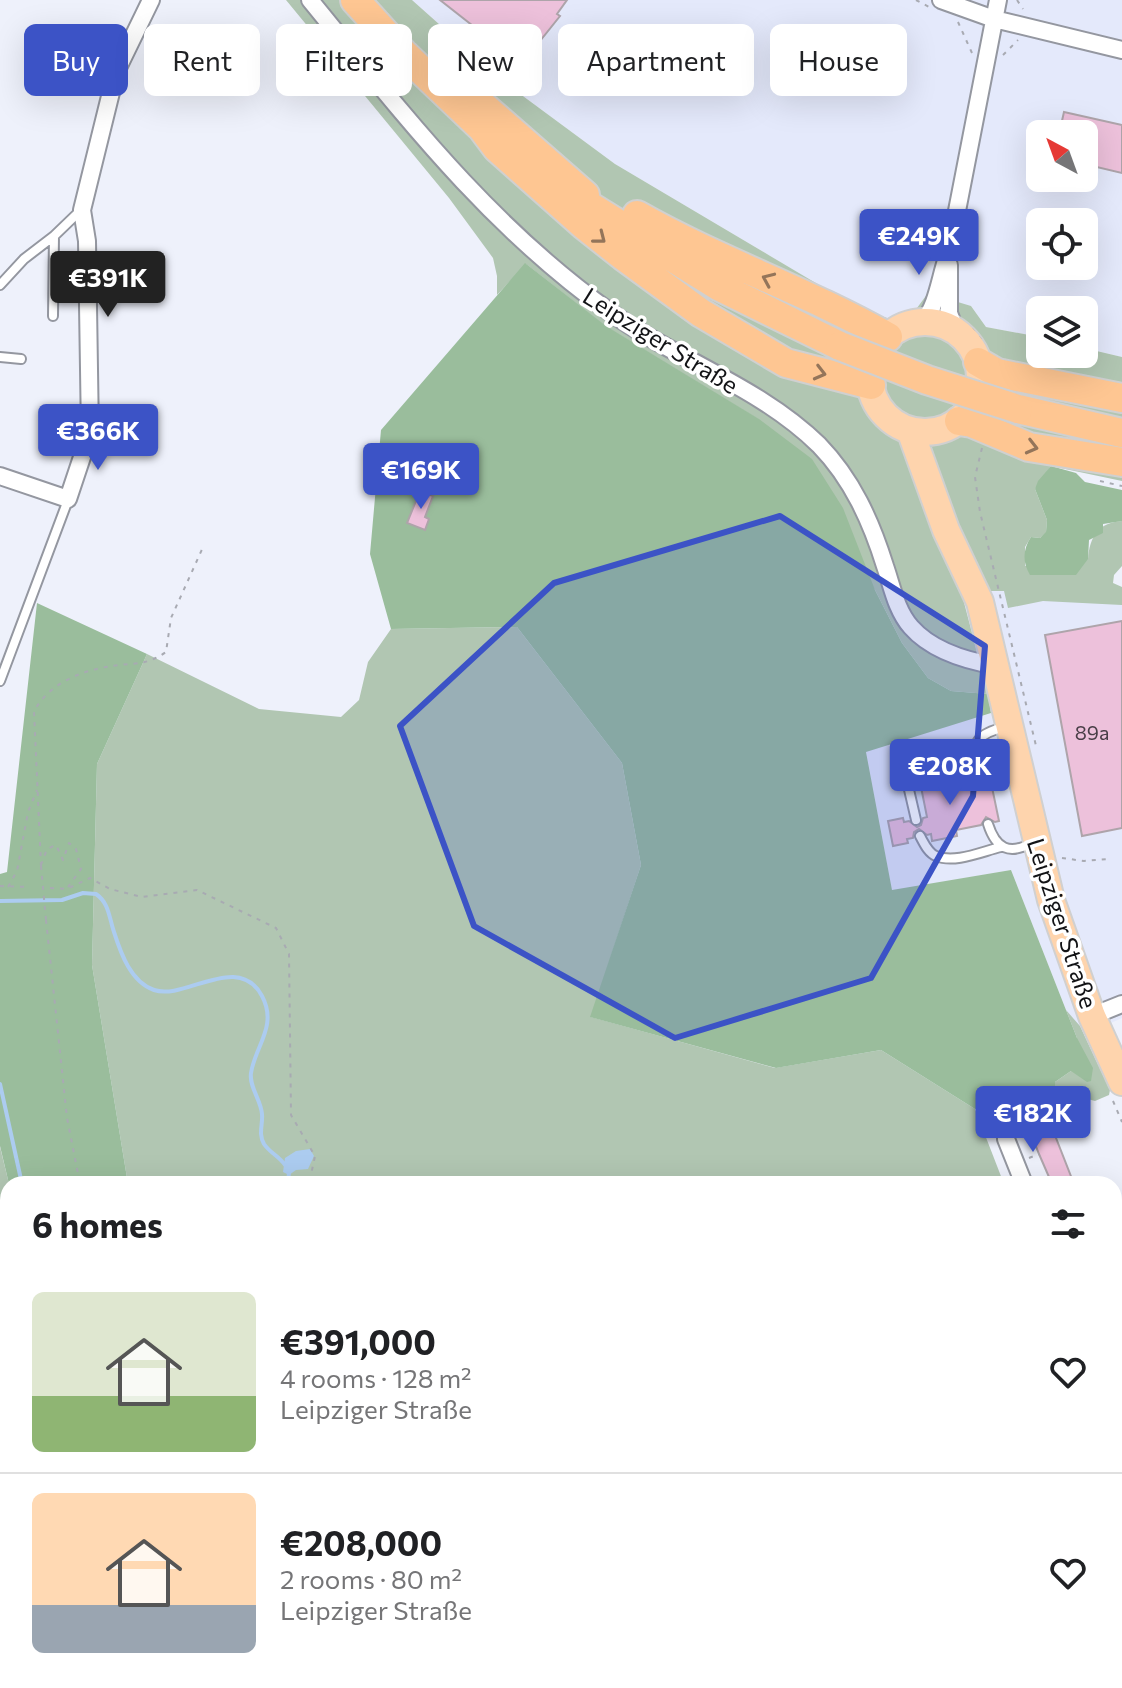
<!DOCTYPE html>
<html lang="en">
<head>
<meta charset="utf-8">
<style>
  :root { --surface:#fff; --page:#f6f6f6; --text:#202124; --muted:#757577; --line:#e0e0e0; --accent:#3c53c6 }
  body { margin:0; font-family:Commissioner,sans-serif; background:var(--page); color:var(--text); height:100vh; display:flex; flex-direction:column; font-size:30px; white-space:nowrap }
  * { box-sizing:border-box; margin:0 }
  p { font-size:26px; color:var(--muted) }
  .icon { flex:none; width:44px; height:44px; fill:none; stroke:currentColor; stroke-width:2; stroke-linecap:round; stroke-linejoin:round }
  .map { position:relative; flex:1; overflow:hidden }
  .sheet { position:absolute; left:0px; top:1176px; width:1122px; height:512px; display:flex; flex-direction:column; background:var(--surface); border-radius:24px 24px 0 0; box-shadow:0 8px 32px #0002 }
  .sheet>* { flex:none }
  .top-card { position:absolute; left:24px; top:24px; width:1074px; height:72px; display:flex; gap:16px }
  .needle { width:52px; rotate:319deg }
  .buttons { position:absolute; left:1026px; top:120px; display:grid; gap:16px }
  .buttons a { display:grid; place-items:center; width:72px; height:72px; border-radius:12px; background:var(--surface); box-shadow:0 8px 32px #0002; font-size:40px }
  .price { position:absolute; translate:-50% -68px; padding:0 18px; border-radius:8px; background:var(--accent); color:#fff; font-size:26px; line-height:52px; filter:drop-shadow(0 2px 4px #0008) }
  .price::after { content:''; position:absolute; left:50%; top:48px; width:24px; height:18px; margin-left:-12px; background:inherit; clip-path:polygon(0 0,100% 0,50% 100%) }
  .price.on { background:#222; color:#fff }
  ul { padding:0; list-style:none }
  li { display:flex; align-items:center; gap:24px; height:200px; padding:0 32px }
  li+li { border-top:2px solid var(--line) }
  li span { display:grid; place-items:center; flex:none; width:224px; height:160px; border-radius:12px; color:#555 }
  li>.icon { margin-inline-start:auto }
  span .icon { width:96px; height:96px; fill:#fffc; stroke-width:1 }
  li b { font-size:34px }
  h2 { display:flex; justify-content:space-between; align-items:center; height:96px; padding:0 32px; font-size:34px }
  .tag { padding:0 28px; border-radius:12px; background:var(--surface); box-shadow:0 8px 32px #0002; font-size:28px; line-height:72px }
  .tag.on { background:var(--accent); color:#fff }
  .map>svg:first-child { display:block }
</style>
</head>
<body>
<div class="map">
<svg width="1122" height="1688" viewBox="0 0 1122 1688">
  <rect width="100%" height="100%" fill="#eef1fb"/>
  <path fill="#e4e9fb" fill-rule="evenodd" d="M412 0H1122V357L1084 348V310H1040V337L986 327 971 306 917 308 893 320 858 308 615 164 504 82ZM1040 134H1084V178H1040ZM1040 222H1084V266H1040Z
    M961 591 1122 592V1018L1077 1038 1011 870 892 891 866 751 991 713Z"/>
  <path fill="#b1c6b2" d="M286 0H412L504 82 615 164 858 308 893 320 917 308 928 293 971 306 986 327 1040 337V354H1084V348L1122 357V481L1051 466 1035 489 1047 520 1046 533 1040 538 1031 537 1025 547V566L1088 559C1090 536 1098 523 1122 521V566L1114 575 1113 583 1122 587V605L1043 601 1008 608 1004 591H961L988 694 951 691 928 678 902 643 875 590 758 419 605 326 526 264 497 295V276L493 258 449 198Z
    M517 627 622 763 641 865 591 1017 775 1068 881 1050 975 1109 1004 1184H128L92 965 97 764 147 654 259 709 341 717 359 700 368 662 391 629Z
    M1066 1010 1080 1026 1110 1090 1109 1095 1095 1101 1055 1090V1082L1071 1071 1077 1038Z
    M0 1147 9 1184 8 1468 0 1456Z
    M1122 1542V1688H914L919 1680H1114V1546Z
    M65 1680H190L193 1688H67Z
    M279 1680H447L444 1688H282Z
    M528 1680H612L604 1688H525Z"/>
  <path fill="#9abd9c" d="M525 263 606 326 759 419 812 459 843 508 875 590 902 643 928 678 951 691 988 694 991 713 866 752 892 890 1011 870 1077 1038 1093 1068 1091 1081 1087 1082 1071 1071 1055 1082V1090L975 1109 881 1050 776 1068 590 1017 641 865 622 763 517 627 391 629 370 554 381 430Z
    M1051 466 1076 473 1085 482 1122 490V521L1103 524V533L1089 540 1088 559 1076 575H1030C1022 562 1023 549 1031 537L1040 538 1046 532 1047 520 1035 489 1038 481Z
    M37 603 147 654 97 764 92 965 128 1184H9L0 1146V874L7 872Z
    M190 1680H279L282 1688H193Z
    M612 1680H919L914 1688H604Z"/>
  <path fill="#acccf0" d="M310 1149 314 1156 308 1169 296 1170 289 1175 283 1172 285 1158 296 1151Z
    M447 1680H528L525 1688H444Z"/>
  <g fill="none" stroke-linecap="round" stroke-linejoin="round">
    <path stroke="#acccf0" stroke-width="4" d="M0 901 62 900 83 893 96 894C109 903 109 917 114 932 121 954 131 982 154 990 185 1001 238 951 262 996 278 1026 255 1046 251 1073 249 1087 261 1100 262 1114 263 1125 258 1133 264 1144 270 1153 279 1156 285 1165
      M0 1084 22 1184
      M285 1184 288 1182 289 1173"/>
  </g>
  <path fill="#edc1db" stroke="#aea4aa" stroke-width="2" d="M440 0H567L557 14 560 16 536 46 533 44 519 62Z
    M1064 112 1122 125V173L1084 164V134H1059Z
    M420 491 433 496 425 517 429 519 425 530 407 523Z
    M1122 621V828L1082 836 1045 635Z
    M988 768 999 821 995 822 986 817 981 825 956 830 957 836 932 841 931 834 927 835 919 829 914 832 913 838 907 839 908 843 893 846 888 821 903 818 904 822 909 821 917 827 921 825 923 818 927 817 920 782 968 772 977 777 982 769Z
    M1043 1108 1054 1133 1074 1184H1052L1039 1154 1024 1116Z"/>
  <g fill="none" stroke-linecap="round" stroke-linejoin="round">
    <defs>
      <path id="service" d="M0 285 24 259 54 236
        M53 316 54 236 81 210
        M0 357 21 359
        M0 681 68 500
        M975 770C970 742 979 733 1005 727
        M916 820 907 781 915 771 972 753
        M988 824C996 849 1009 855 1032 843
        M920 836C924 843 928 853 936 856 955 864 983 851 1001 847
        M1114 1454 1119 1442 1122 1448
        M1114 1516 1122 1531"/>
      <path id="minor" d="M310 0C404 115 487 224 610 312 677 360 760 387 819 445 852 479 871 521 885 566 892 586 896 610 911 627 932 651 967 661 997 666
        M941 0 994 19 1122 50
        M949 265V313L956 332
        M922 323C938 306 940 274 949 252L998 0
        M0 476 68 499 90 433 87 241 82 210 116 72 151 0
        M1092 1016 1122 1004
        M1006 1139 1024 1184
        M1114 1355 1120 1340
        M5 1688 8 1679"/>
      <path id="primary" d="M870 377a55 55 0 1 1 110 0a55 55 0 1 1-110 0Z
        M910 430 946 530 980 602 1051 900 1092 1016 1122 1082"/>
      <path id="trunk" d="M355 0 403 53 482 128 497 148 585 226 623 256 701 313 786 363 871 385
        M475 99 585 195
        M562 189 720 287 840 346
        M637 215C718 261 807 291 888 337
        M978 362 997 373 1122 398
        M1018 409 1122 433
        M959 421 972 423 1029 447 1122 462"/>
    </defs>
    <use href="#service" stroke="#9497a0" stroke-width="12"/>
    <use href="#minor" stroke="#9497a0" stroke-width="20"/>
    <use href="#primary" stroke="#d0d0d0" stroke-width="30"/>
    <use href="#trunk" stroke="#d0d0d0" stroke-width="32"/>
    <path stroke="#a8aab2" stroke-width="2" stroke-dasharray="4 6" stroke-linecap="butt" d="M916 0 929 7
      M1017 0 1023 9
      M958 22 972 53
      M1003 55 1018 40
      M972 329 983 342
      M982 448 975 477 980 512 1037 750
      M1100 481 1122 486
      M1062 858 1084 861 1108 859
      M41 865 47 849 56 845 63 860 69 843 76 849 81 869 68 887
      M41 866 34 711C51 681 85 669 119 665 140 663 148 664 166 652L171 618 204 545
      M0 886 30 887
      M8 887 17 871 28 812 37 790
      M50 888 67 889 90 878 110 889 142 897 197 890 276 928 289 954 291 1115 315 1156 309 1184
      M46 920 67 1118 80 1184
      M1113 1101 1122 1122
      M1020 1134 1030 1130
      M1029 1158 1039 1154
      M1044 1184 1051 1181
      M230 1680 233 1688
      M306 1680 307 1688
      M957 1688 965 1680"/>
    <use href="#service" stroke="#fff" stroke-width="8"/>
    <use href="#minor" stroke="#fff" stroke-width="16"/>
    <use href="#primary" stroke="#fed4ad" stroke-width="26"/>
    <use href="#trunk" stroke="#fec692" stroke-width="28"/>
    <defs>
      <path id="trunk-bridge" d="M840 346 927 380 1018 409"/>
    </defs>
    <use href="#trunk-bridge" stroke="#d0d0d0" stroke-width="32" stroke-linecap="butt"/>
    <path stroke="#a8aab2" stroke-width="2" stroke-dasharray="4 6" stroke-linecap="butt" d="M41 866 46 920"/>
    <use href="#trunk-bridge" stroke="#fec692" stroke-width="28"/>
  </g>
  <defs><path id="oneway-chevron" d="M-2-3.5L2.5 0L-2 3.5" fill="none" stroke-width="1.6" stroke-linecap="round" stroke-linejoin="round" transform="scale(2)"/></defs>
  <g stroke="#94755a">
    <use href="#oneway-chevron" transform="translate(600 238) rotate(38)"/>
    <use href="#oneway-chevron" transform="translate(768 279) rotate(-156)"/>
    <use href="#oneway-chevron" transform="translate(820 373) rotate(14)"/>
    <use href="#oneway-chevron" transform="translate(1032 447) rotate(14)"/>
  </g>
  <path fill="#3c53c6" fill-opacity="0.2" stroke="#3c53c6" stroke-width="6" stroke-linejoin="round" d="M780 516 985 646 973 796 871 978 675 1038 474 926 400 726 554 583Z"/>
  <g text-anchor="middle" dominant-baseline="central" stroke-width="7" stroke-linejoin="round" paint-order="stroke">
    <g font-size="20" fill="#493e47">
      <text x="1092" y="732">89a</text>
    </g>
    <g font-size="24" fill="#121316" stroke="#fff">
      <text transform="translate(661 340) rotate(32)">Leipziger Straße</text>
      <text transform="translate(1063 923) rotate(72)">Leipziger Straße</text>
    </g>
  </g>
</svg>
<div class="buttons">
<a><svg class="needle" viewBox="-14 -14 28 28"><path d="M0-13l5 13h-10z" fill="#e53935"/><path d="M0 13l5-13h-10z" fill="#757577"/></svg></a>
<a><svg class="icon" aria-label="locate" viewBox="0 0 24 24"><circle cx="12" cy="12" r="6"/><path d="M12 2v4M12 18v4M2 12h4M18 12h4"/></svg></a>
<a><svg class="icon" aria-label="layers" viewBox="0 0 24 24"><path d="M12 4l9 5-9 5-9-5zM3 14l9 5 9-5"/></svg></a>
</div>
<b class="price" style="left:919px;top:277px">€249K</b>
<b class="price on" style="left:108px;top:319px">€391K</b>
<b class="price" style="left:98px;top:472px">€366K</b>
<b class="price" style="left:421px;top:511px">€169K</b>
<b class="price" style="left:950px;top:807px">€208K</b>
<b class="price" style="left:1033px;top:1154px">€182K</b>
<div class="top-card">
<a class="tag on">Buy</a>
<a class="tag">Rent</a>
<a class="tag">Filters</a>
<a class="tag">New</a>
<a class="tag">Apartment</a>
<a class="tag">House</a>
</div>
<section class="sheet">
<h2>6 homes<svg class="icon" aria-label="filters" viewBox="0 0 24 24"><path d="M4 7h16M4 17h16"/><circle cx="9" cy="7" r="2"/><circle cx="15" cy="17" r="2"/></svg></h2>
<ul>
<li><span style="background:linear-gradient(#dfe7d0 65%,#8fb573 0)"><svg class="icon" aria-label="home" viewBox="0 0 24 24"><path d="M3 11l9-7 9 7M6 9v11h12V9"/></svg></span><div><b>€391,000</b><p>4 rooms · 128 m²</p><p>Leipziger Straße</p></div><svg class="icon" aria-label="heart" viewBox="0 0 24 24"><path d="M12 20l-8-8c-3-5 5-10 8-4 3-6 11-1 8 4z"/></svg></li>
<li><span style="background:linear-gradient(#ffd9b3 70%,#9aa5b1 0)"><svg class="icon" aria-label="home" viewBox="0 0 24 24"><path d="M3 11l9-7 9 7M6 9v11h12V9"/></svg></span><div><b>€208,000</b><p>2 rooms · 80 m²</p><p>Leipziger Straße</p></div><svg class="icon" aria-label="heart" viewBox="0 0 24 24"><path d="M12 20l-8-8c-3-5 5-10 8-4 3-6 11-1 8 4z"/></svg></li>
</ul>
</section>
</div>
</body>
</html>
